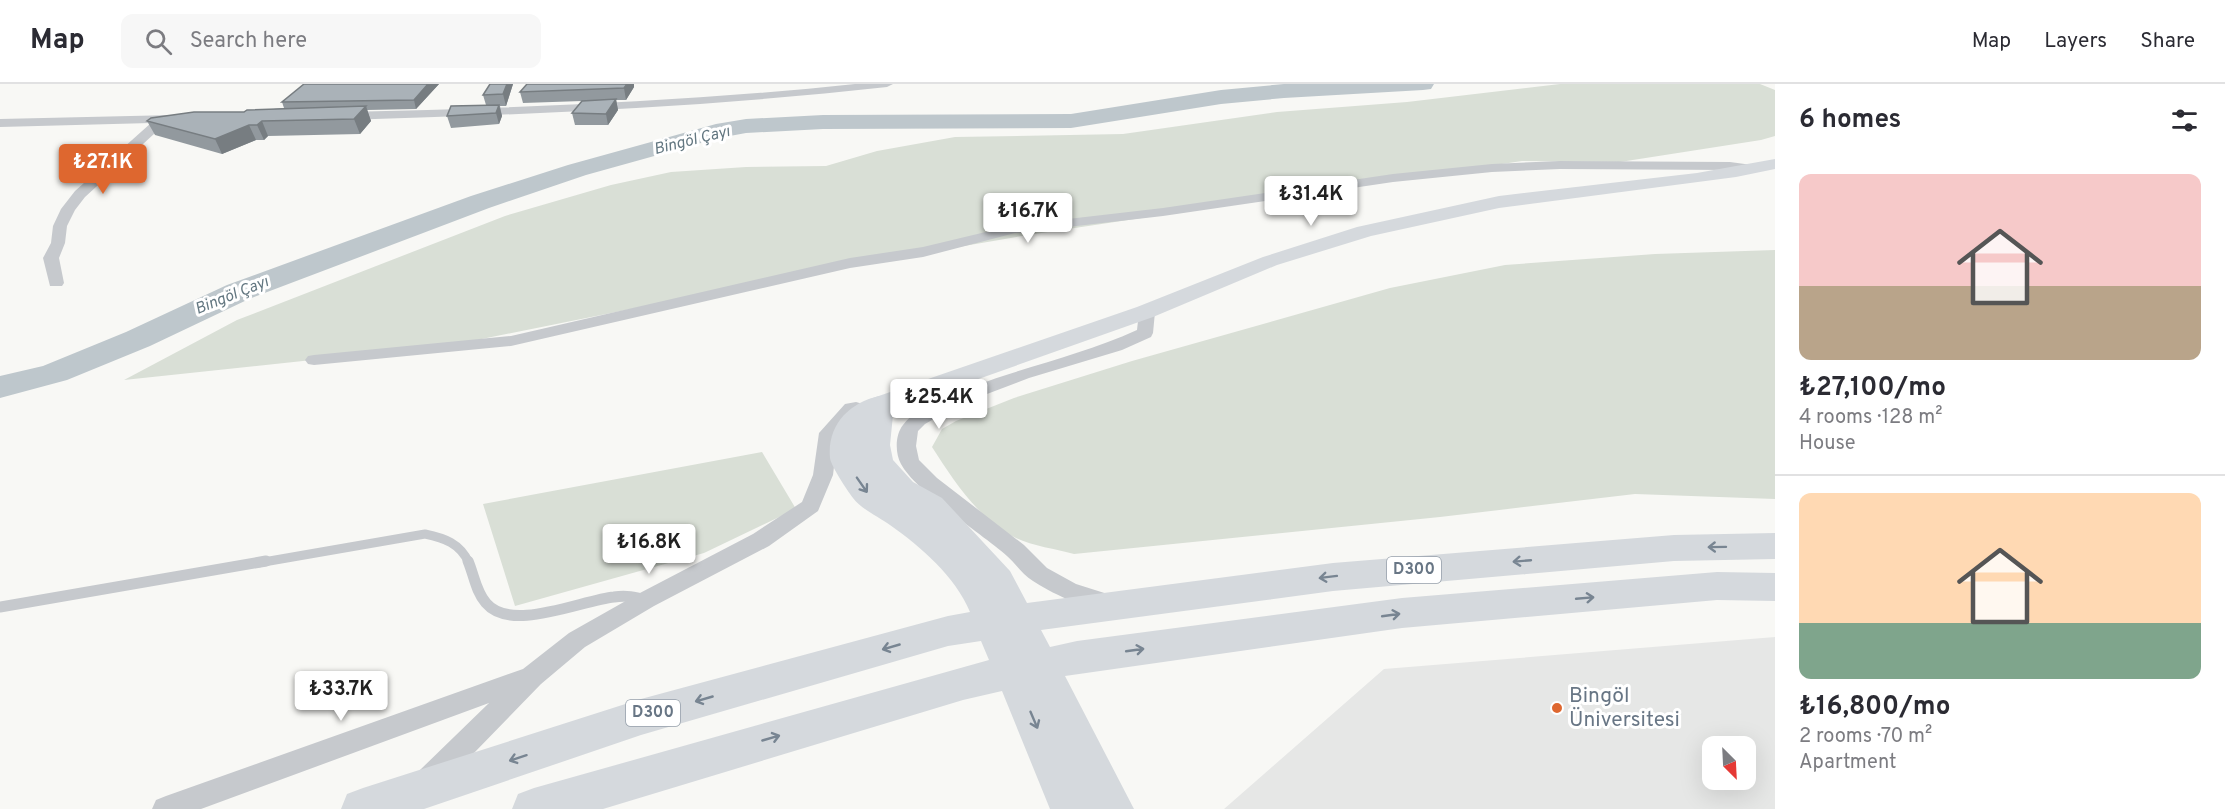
<!DOCTYPE html>
<html lang="en">
<head>
<meta charset="utf-8">
<style>
  :root { --surface:#fff; --page:#f7f7f7; --text:#2b2b33; --muted:#7c7c81; --line:#e1e1e2; --accent:#de672f }
  body { margin:0; font-family:Overpass,sans-serif; background:var(--page); color:var(--text); height:100vh; display:flex; flex-direction:column; font-size:22px; white-space:nowrap }
  * { box-sizing:border-box; margin:0 }
  p { font-size:20px; color:var(--muted) }
  .icon { flex:none; width:33px; height:33px; fill:none; stroke:currentColor; stroke-width:2; stroke-linecap:round; stroke-linejoin:round }
  .map { position:relative; flex:1; overflow:hidden }
  .drawer { display:flex; flex-direction:column; background:var(--surface); width:450px }
  .drawer>* { flex:none }
  .needle { width:39px; rotate:156deg }
  .fabs { position:absolute; left:1702px; top:652px; display:grid; gap:12px }
  .fabs a { display:grid; place-items:center; width:54px; height:54px; border-radius:12px; background:var(--surface); box-shadow:0 6px 24px #0002; font-size:30px }
  .price { position:absolute; translate:-50% -51px; padding:0 14px; border-radius:6px; background:#fff; color:#222; font-size:20px; line-height:39px; filter:drop-shadow(0 2px 3px #0008) }
  .price::after { content:''; position:absolute; left:50%; top:36px; width:18px; height:14px; margin-left:-9px; background:inherit; clip-path:polygon(0 0,100% 0,50% 100%) }
  .price.selected { background:var(--accent); color:#fff }
  ul { padding:0; list-style:none }
  li { display:grid; align-content:center; gap:12px; height:318px; padding:0 24px }
  li+li { border-top:2px solid var(--line) }
  li span { display:grid; place-items:center; height:186px; border-radius:12px; color:#555 }
  li>.icon { margin-inline-start:auto }
  span .icon { width:108px; height:108px; fill:#fffc; stroke-width:1 }
  li b { font-size:26px }
  h2 { display:flex; justify-content:space-between; align-items:center; height:72px; padding:0 24px; font-size:26px }
  header { display:flex; align-items:center; gap:36px; box-sizing:border-box; height:84px; padding:0 30px; background:var(--surface); border-bottom:2px solid var(--line) }
  header strong { font-size:28px }
  nav { display:flex; gap:33px; margin-inline-start:auto; font-size:21px }
  .search { width:420px; height:54px; background:var(--page); display:flex; align-items:center; gap:15px; box-sizing:border-box; padding:0 21px; border-radius:12px; color:var(--muted); font-size:22px }
  main { display:flex; flex:1; min-height:0 }
  .map>svg:first-child { display:block }
</style>
</head>
<body>
<header>
<strong>Map</strong>
<div class="search"><svg class="icon" aria-label="search" viewBox="0 0 24 24"><circle cx="10" cy="10" r="6"/><path d="M15 15l6 6"/></svg>Search here</div>
<nav><a>Map</a><a>Layers</a><a>Share</a></nav>
</header>
<main>
<div class="map">
<svg width="1775" height="725" viewBox="0 0 1775 725">
  <rect width="100%" height="100%" fill="#f8f8f5"/>
  <path fill="#e6e7e6" fill-rule="evenodd" d="M1775 553V725H1224L1384 585ZM1713 663H1746V696H1713Z"/>
  <path fill="#d9dfd6" d="M1560 0H1760L1775 6V52L1761 56 1620 78 1522 77 1028 151 830 185 452 261 124 296 237 236 505 132 611 101 671 88 746 83 826 82 877 67 955 53 1123 50 1277 28 1407 18Z
    M1775 166V415L1635 410 1440 433 1074 470C1056 465 1033 462 1016 454 979 436 954 397 932 363L942 345 956 337 1014 314 1132 277 1390 204 1505 181 1655 170Z
    M762 368 796 425 704 469 515 522 483 420Z"/>
  <g fill="none" stroke-linecap="round" stroke-linejoin="round">
    <path fill="#bec7cc" fill-rule="evenodd" d="M1284 0H1434L1431 5 1423 6 1284 14 1221 20 1071 44 823 45 746 49 719 54 586 91 489 124 249 215 150 262 67 296 0 314V292L43 282 126 248 227 201 471 112 568 81 716 40 746 35 823 31 1071 30 1221 6Z"/>
    <path stroke="#c6c9cd" stroke-width="9" d="M258 479 425 450C444 454 460 459 469 479"/>
    <path stroke="#c6c9cd" stroke-width="11" d="M468 477C474 491 476 508 486 519 511 549 582 516 614 513 626 511 635 513 646 516
      M0 523 266 477"/>
    <path fill="#c6c9cd" fill-rule="evenodd" d="M855 0H893L887 3C707 23 526 31 345 36L339 32 345 28C515 24 686 18 855 0Z
      M174 31 178 32V38L166 39 85 113 75 126 67 142 65 159 59 174 64 199 62 202H50L43 174 51 159 53 142 61 125 75 107 151 39 0 43V35Z
      M1560 77 1730 78 1752 81 1759 85 1752 89 1730 86 1560 85 1492 88 1393 98 1163 132 1015 149 923 173 850 184 511 262 314 281 308 280 305 276 308 272 314 271 511 252 850 174 923 163 1015 141 1163 124 1393 90 1492 80Z
      M1147 223 1155 228 1153 249 1151 253 1122 266 1029 294 958 321 925 340 918 347 916 362 919 376 937 394 1024 461 1047 484 1076 500 1117 513 1121 519 1117 525C1097 532 1051 509 1033 497 1023 491 1016 480 1007 472 981 449 916 408 901 380 895 369 895 351 903 341 919 320 950 311 974 302 1028 282 1084 270 1137 246L1139 228Z
      M856 318 863 320 865 324 838 350 833 391 818 427 769 462 654 522 585 563 541 600 440 704 430 707 420 704 416 695 420 686 489 619 201 725H152L156 716 166 712 523 585 569 549 638 510 753 450 802 418 813 391 819 349 845 320Z"/>
    <path fill="#d5d9dd" fill-rule="evenodd" d="M1775 75V85L1736 93 1499 124 1371 152 1277 181 1153 233 888 327 879 329 870 327 866 321 870 315 1137 223 1263 173 1357 143 1499 112 1697 89Z"/>
    <path fill="#d5d9dd" fill-rule="evenodd" d="M879 312 890 314 894 321 890 361 893 376 913 398 942 414 1010 487 1027 519 1333 479 1674 451 1775 449V475L1674 477 1333 507 1041 546 1050 563 1077 557 1402 514 1717 488 1775 489V517L1717 516 1402 544 1065 592 1134 725H1050L1002 607 963 616 603 725H512L518 710 534 704 989 576 981 557 948 562 641 651 424 725H341L347 710 363 704 641 615 948 532 970 528C955 492 921 463 890 441 879 433 861 425 853 414 847 406 831 382 830 374 827 341 849 319 879 312Z"/>
  </g>
  <path fill="#92999e" d="M304 0H439L416 25 367 26 371 37 360 50 268 52 264 56H256L222 70 155 51 147 37 284 24 282 18Z
    M490 0H513L506 22H500L502 32 499 40 451 44 447 32 486 21 483 11Z
    M634 3 626 16H616L618 26 608 41H575L572 29 582 17 523 19 520 8Z"/>
  <path fill="#777d81" d="M428 0H439L416 25 414 16Z
    M507 0H513L506 22 503 10Z
    M627 0H634V3L626 16 624 4Z
    M616 15 618 26 608 41 606 30Z
    M499 21 502 32 499 40 496 29Z
    M366 22 371 37 360 50 354 35Z
    M262 37 268 52 264 56 257 41Z
    M249 41 256 56 222 70 215 55Z"/>
  <path fill="#aab2b8" stroke="#777d81" stroke-width="1.5" d="M304 0H428L414 16 282 18Z
    M490 0H507L503 10 483 11Z
    M527 0H627L624 4 520 8Z
    M616 15 606 30 572 29 582 17Z
    M499 21 496 29 447 32 451 22Z
    M366 22 354 35 262 37 257 41H249L215 55 147 37 151 34 194 28H244L247 26Z"/>
  <defs><path id="oneway-shaft" d="M-6 0H5M1.5-3L5.5 0L1.5 3" fill="none" stroke-width="1.6" stroke-linecap="round" stroke-linejoin="round" transform="scale(1.5)"/></defs>
  <g stroke="#788592">
    <use href="#oneway-shaft" transform="translate(862 401) rotate(55)"/>
    <use href="#oneway-shaft" transform="translate(1717 463) rotate(179)"/>
    <use href="#oneway-shaft" transform="translate(1522 477) rotate(175)"/>
    <use href="#oneway-shaft" transform="translate(1328 493) rotate(173)"/>
    <use href="#oneway-shaft" transform="translate(1585 514) rotate(-5)"/>
    <use href="#oneway-shaft" transform="translate(1391 531) rotate(-8)"/>
    <use href="#oneway-shaft" transform="translate(891 563) rotate(164)"/>
    <use href="#oneway-shaft" transform="translate(1135 566) rotate(-8)"/>
    <use href="#oneway-shaft" transform="translate(704 615) rotate(164)"/>
    <use href="#oneway-shaft" transform="translate(1034 636) rotate(67)"/>
    <use href="#oneway-shaft" transform="translate(771 654) rotate(-16)"/>
    <use href="#oneway-shaft" transform="translate(518 674) rotate(162)"/>
  </g>
  <circle fill="#de672f" stroke="#fff" stroke-width="2" cx="1557" cy="624" r="6"/>
  <g text-anchor="middle" dominant-baseline="central" stroke-width="6" stroke-linejoin="round" paint-order="stroke">
    <g font-size="16" font-style="italic" fill="#637781" stroke="#fff">
      <text transform="translate(692 57) rotate(-14)">Bingöl Çayı</text>
      <text transform="translate(232 212) rotate(-22)">Bingöl Çayı</text>
    </g>
    <g fill="#fff" stroke="#959faa" stroke-width="1.5">
      <rect x="1387" y="473" width="54" height="26" rx="4.5"/>
      <rect x="626" y="616" width="54" height="26" rx="4.5"/>
    </g>
    <g font-size="16" font-weight="bold" fill="#687685">
      <text x="1414" y="486">D300</text>
      <text x="653" y="629">D300</text>
    </g>
    <g font-size="21" fill="#687685" stroke="#fff" text-anchor="start">
      <text x="1569" y="612">Bingöl<tspan x="1569" dy="24">Üniversitesi</tspan></text>
    </g>
  </g>
</svg>
<div class="fabs">
<a><svg class="needle" viewBox="-14 -14 28 28"><path d="M0-13l5 13h-10z" fill="#e53935"/><path d="M0 13l5-13h-10z" fill="#7c7c81"/></svg></a>
</div>
<b class="price selected" style="left:103px;top:111px">₺27.1K</b>
<b class="price" style="left:1311px;top:143px">₺31.4K</b>
<b class="price" style="left:1028px;top:160px">₺16.7K</b>
<b class="price" style="left:939px;top:346px">₺25.4K</b>
<b class="price" style="left:649px;top:491px">₺16.8K</b>
<b class="price" style="left:341px;top:638px">₺33.7K</b>
</div>
<section class="drawer">
<h2>6 homes<svg class="icon" aria-label="filters" viewBox="0 0 24 24"><path d="M4 7h16M4 17h16"/><circle cx="9" cy="7" r="2"/><circle cx="15" cy="17" r="2"/></svg></h2>
<ul>
<li><span style="background:linear-gradient(#f6c9c9 60%,#b9a48a 0)"><svg class="icon" aria-label="home" viewBox="0 0 24 24"><path d="M3 11l9-7 9 7M6 9v11h12V9"/></svg></span><div><b>₺27,100/mo</b><p>4 rooms · 128 m²</p><p>House</p></div></li>
<li><span style="background:linear-gradient(#ffd9b3 70%,#7fa58c 0)"><svg class="icon" aria-label="home" viewBox="0 0 24 24"><path d="M3 11l9-7 9 7M6 9v11h12V9"/></svg></span><div><b>₺16,800/mo</b><p>2 rooms · 70 m²</p><p>Apartment</p></div></li>
</ul>
</section>
</main>
</body>
</html>
